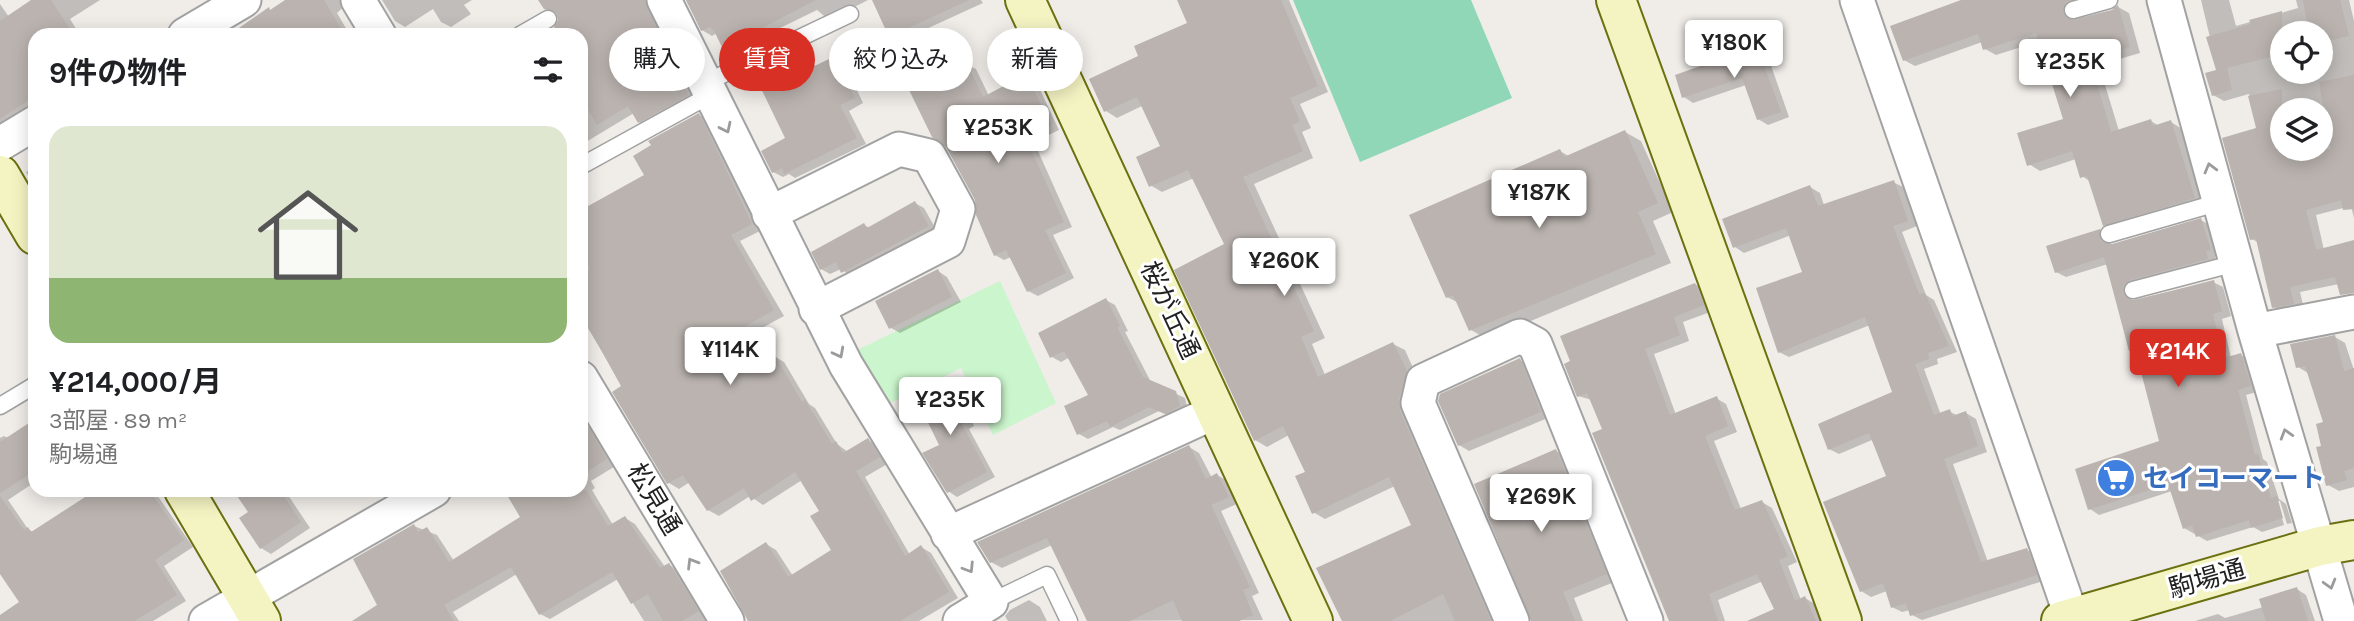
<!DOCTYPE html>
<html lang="ja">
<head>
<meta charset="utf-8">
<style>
  :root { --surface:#fff; --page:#f6f6f6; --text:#202124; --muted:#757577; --line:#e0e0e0; --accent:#d93025 }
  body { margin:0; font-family:Karla,"Noto Sans JP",sans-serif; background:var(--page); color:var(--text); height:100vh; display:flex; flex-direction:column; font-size:26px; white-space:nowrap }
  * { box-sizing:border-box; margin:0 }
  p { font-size:23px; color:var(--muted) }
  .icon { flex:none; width:38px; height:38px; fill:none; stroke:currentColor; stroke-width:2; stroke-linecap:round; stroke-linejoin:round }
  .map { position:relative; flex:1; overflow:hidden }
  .details { position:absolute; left:28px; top:28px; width:560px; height:469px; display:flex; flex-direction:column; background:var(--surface); border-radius:21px; box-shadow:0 4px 18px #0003 }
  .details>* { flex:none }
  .guide { position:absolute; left:609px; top:28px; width:665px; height:63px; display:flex; gap:14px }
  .tools { position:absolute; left:2270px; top:21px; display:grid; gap:14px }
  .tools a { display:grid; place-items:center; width:63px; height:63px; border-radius:50%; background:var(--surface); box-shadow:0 4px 18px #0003; font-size:35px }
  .price { position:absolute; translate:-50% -60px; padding:0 16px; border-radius:7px; background:#fff; color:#222; font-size:23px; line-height:46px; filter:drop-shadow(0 2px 4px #0008) }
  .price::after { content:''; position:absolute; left:50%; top:42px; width:21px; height:16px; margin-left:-10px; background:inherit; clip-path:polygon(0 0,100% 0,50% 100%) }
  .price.on { background:var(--accent); color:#fff }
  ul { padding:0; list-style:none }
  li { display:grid; align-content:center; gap:14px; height:371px; padding:0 21px }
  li+li { border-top:2px solid var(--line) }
  li span { display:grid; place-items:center; height:217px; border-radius:21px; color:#555 }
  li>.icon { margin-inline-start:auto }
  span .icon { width:126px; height:126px; fill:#fffc; stroke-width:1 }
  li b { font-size:30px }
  h2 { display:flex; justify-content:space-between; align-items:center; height:84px; padding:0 21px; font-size:30px }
  .pill { padding:0 24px; border-radius:32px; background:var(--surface); box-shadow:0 4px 18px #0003; font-size:24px; line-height:63px }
  .pill.on { background:var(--accent); color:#fff }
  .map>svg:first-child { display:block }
</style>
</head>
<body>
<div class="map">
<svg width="2354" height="621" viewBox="0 0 2354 621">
  <rect width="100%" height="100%" fill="#f0ede9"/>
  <path fill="#cbf5cc" d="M1000 281 1056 403 993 435 961 368 882 407 851 353Z"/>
  <path fill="#8fd7b7" d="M1293 0H1471L1512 98 1360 162Z"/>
  <path fill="#0003" fill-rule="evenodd" d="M34 0H100L70 19 80 35H35V109L0 128V4L9 17Z
    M288 0H351L337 13 350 35H232Z
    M382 0H472L464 5 471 14 451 27 441 22 433 9 405 27 395 21Z
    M540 0H657L698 100 649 127 639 122 634 113 581 145V35H545L556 29 560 20Z
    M686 0H868L829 20 817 10 772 32 779 46 739 64 729 58 717 33 712 36 702 30Z
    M874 0H981L983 3 900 41 891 36Z
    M1178 0H1289L1328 92 1300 104 1311 128 1302 132 1313 158 1254 184 1325 338 1312 344 1325 375 1393 344 1405 350 1418 379 1501 621H1344L1413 526 1395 486 1325 519 1313 512 1307 472 1289 435 1267 447 1255 440 1226 245 1194 178 1162 192 1150 185 1162 147 1142 106 1117 118 1106 111 1140 57 1189 24Z
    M1966 0H2101L2073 13V22L2113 12 2118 7 2129 13 2140 53 2099 65 2119 131 2151 121 2159 126 2171 122 2182 129 2205 204 2115 231 2104 225 2091 182 2082 176 2076 159 2040 171 2029 164 2065 120 2040 41 1996 55 1985 49 1982 42 1915 66 1904 60Z
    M2201 0H2229L2236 26 2298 8 2296 0H2349L2354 21V218L2351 206 2316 215 2324 250 2354 241V292L2339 284 2300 292 2304 309 2284 313 2274 307 2259 243 2252 239 2258 129 2249 94 2224 101 2213 95 2218 71ZM2282 33H2320V72H2282ZM2282 110H2320V149H2282Z
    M1757 48 1767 54 1789 117 1768 125 1758 119 1746 85 1693 103 1684 97Z
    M847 57 857 62 867 83 856 88 863 103 849 111 866 144 795 178 789 174 783 177 773 172 787 139 779 61 790 69 794 67 804 73 831 60 835 63Z
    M966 64 976 69 989 96 1026 76 1036 81 1059 130 1034 142 1072 227 1053 235 1074 278 1038 296 1028 291 1011 257 1004 260 995 255Z
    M699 115 709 121 762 230 740 241 784 316 735 343 748 369 774 356 784 362 809 404 815 408 837 444 848 452 868 440 878 446 889 463 865 477 910 555 921 547 931 553 958 598 919 621H748L745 610 766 544 776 550 793 576 833 551 821 512 802 480 763 505 750 496 719 516 708 510 690 482 679 489 669 483 623 386 581 317V212L647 176Z
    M1625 132 1641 141 1673 212 1653 221 1671 263 1487 339 1471 330 1459 303 1447 297 1560 151 1570 157Z
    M35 166V188L26 172Z
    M1893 182 1903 187 1917 226 1902 232 1926 295 1934 300 1957 352 1937 359 1938 364 1924 369 1941 415 1949 411 1958 416 1966 413 1976 419 1987 452 1953 464 1988 562 2027 550 2037 556 2046 580 1922 620 1912 615 1910 610 1902 612 1892 607 1887 591 1871 597 1861 591 1889 477 1872 440 1839 454 1829 449 1894 393 1870 325 1789 357 1779 352 1805 273 1791 235 1744 253 1735 247 1810 187 1820 193 1824 205Z
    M915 203 924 208 937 231 852 277 841 269 830 274 821 269 864 225 870 228Z
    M2201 220 2211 226 2220 255 2215 256 2217 264 2132 292V300L2213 282 2223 287 2231 316 2222 319 2231 358 2241 355 2251 361 2260 391 2246 395 2263 459 2267 462 2279 499 2286 504 2292 523 2287 524 2280 501H2277L2284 525 2262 532 2253 527 2207 541 2184 528 2172 491 2099 515 2090 509 2161 442 2138 354 2130 350 2108 264 2066 277 2056 272 2100 231 2109 236 2110 246Z
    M938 271 947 277 961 302 900 333 891 328Z
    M1695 284 1705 290 1713 311 1683 322 1689 341 1654 354 1676 415 1716 398 1726 404 1737 432 1714 441 1741 509 1762 502 1772 508 1797 562 1788 566 1801 600 1805 598 1815 604 1823 621H1774L1780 617 1763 581 1718 600 1725 621H1671L1604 430 1592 400 1578 396Z
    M1106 300 1115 305 1128 331 1125 332 1151 382 1185 398 1188 411 1175 418 1159 411 1120 430 1113 427 1088 439 1079 434 1090 396 1070 357 1061 362 1052 357Z
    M2335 337 2345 343 2354 370V487L2339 491 2328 485 2323 447 2325 423 2308 373 2298 367Z
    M1520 360 1529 365 1550 417 1469 451 1459 445Z
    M954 381 963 386 977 416 971 419 974 426 969 429 995 477 957 497 948 491 941 445Z
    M35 421V482L8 500 28 529 33 532 100 490H159L155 492 193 547 164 566 186 601 153 621H0V616L22 603 0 571V438L4 436 8 438Z
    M586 425 596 431 617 465 591 481 595 488 592 490 613 525 625 518 635 524 665 567 669 565 680 571 710 621H644L618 579 550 619 540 614 517 574 453 612 459 621H379L380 606 414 526 437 535 454 561 522 518 506 490H581V428Z
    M1189 447 1199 453 1212 478 1217 475 1228 481 1239 503 1221 511 1259 593 1252 596 1263 620 1088 621 1052 545 1002 568 991 562Z
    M1556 451 1568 457 1617 581 1574 598 1583 621H1532Z
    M235 490H289L286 492 310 528 271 554 261 548 250 513Z
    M2297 589 2306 595 2315 621H2195L2218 614 2225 618 2263 607Z
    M1029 600 1040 607 1047 621H1008L1005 616 1010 610Z"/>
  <path fill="#bab3af" d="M31 0H51L74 35H35V96L0 119V21Z
    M285 0H324L345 35H229L269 7 270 10Z
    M538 0H645L689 95 638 123 628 106 597 125 581 97V35H559L554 27 558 20 557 13 544 9Z
    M686 0H816L764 27 770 40 728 59 714 31 710 27 701 31Z
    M872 0H969L889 37Z
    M1177 0H1281L1318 86 1290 98 1300 121 1292 125 1303 151 1243 177 1314 331 1301 337 1318 377 1393 342 1407 371 1399 399 1400 411 1491 621H1455L1443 594 1390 621H1342L1316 568 1411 525 1389 477 1312 514 1295 476 1305 472 1283 426 1254 441 1174 270 1224 244 1188 170 1149 187 1136 157 1160 146 1137 97 1104 112 1089 79 1138 56 1134 46 1187 23Z
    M1961 0H2070L2065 3 2063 12 2071 20 2112 10 2118 5 2130 47 2090 59 2111 132 2151 119 2153 126 2171 120 2195 198 2103 226 2087 176 2080 178 2072 151 2027 166 2017 133 2063 119 2036 33 1983 50 1978 34 1903 61 1890 26Z
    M2303 0H2340L2349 36 2320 43V33H2309Z
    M2282 11V54L2227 68 2232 90 2212 96 2205 73 2216 70 2206 37 2251 24 2249 20Z
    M1757 46 1781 112 1757 120 1742 78 1682 98 1675 75Z
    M847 55 859 77 847 83 855 98 840 105 857 138 784 174 782 168 772 173 761 151 785 138 753 72 779 59 784 70 794 65 798 74 831 58 833 62Z
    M966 62 983 97 1026 74 1051 125 1025 137 1064 222 1045 230 1066 273 1027 292 1006 250 994 256 976 215 975 200 946 147 932 137 909 90Z
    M2354 75V209L2343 210 2341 200 2306 210 2316 250 2354 240V293L2340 295 2335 277 2290 287 2294 304 2272 308 2256 239 2250 240 2222 138 2256 128 2248 96 2282 89V149H2331L2319 82Z
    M699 113 752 224 731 235 774 310 726 337 743 370 774 354 802 402 805 400 832 444 836 441 843 453 868 438 880 457 856 471 905 556 921 545 949 592 900 621H748L720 571 766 542 788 577 831 550 810 516 819 511 795 472 751 501 744 488 707 511 683 475 667 484 612 392 621 386 581 314V274L590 269 581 252V210L644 175 633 156 651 145 648 141Z
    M1625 130 1658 203 1638 212 1656 254 1469 331 1453 295 1446 298 1409 215 1560 149 1564 157Z
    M1894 180 1908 221 1893 226 1919 294 1925 293 1949 346 1928 353 1929 359 1915 364 1934 415 1950 409 1952 416 1966 411 1978 446 1944 459 1981 562 2027 548 2037 575 1910 616 1906 603 1891 608 1883 583 1860 592 1823 502 1886 476 1869 433 1828 450 1818 424 1892 392 1865 317 1778 353 1756 288 1802 272 1786 228 1733 248 1722 219 1810 185 1818 206Z
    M915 201 929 226 841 273 836 262 820 270 811 252 864 223 867 228Z
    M2201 218 2211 250 2206 251 2208 259 2130 280 2123 287V293L2130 300H2136L2214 280 2222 311 2213 314 2224 358 2241 353 2251 386 2238 390 2255 455 2258 454 2271 498 2277 496 2283 518 2251 528 2249 520 2196 537 2192 525 2183 529 2168 484 2088 510 2075 469 2159 441 2135 349 2129 351 2104 257 2055 273 2046 246 2100 229 2101 241 2112 244Z
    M938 269 952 297 889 329 875 301Z
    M1695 283 1704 305 1674 317 1680 335 1645 349 1670 415 1717 396 1728 426 1705 436 1735 510 1762 500 1788 556 1779 560 1795 601 1805 596 1816 621H1747L1774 609 1757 574 1709 594 1718 621H1669L1592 433 1602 429 1587 393 1577 397 1564 364 1570 361 1560 336Z
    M1106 298 1120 326 1117 327 1143 377 1176 391 1180 406 1165 414 1149 407 1110 427 1107 421 1077 435 1064 406 1088 395 1064 351 1050 358 1038 333Z
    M2335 335 2344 371 2354 368V468L2344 471 2347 480 2326 486 2316 447 2321 446 2316 424 2323 422 2305 366 2296 368 2290 344Z
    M1520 358 1541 412 1458 446 1438 401 1440 394Z
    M954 379 969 410 963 414 966 421 962 424 987 472 947 493 922 453 939 445 916 398Z
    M35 419V471L0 493V442Z
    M586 423 607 459 581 475V426Z
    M1189 445 1206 479 1217 473 1229 497 1211 505 1250 587 1243 590 1253 615 1239 621H1182L1173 600 1130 621H1087L1047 538 990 563 977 542Z
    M1556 449 1607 574 1563 592 1575 621H1531L1474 484Z
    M96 490H149L184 540 155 560 177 595 134 621H0V615L19 602 0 574V496L24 530 28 527 31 532Z
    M233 490H280L301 522 260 549 239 518 248 512Z
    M504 490H586L608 526 625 516 660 568 669 563 699 611 682 621H663L648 594 631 604 612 572 539 615 511 567 444 605 454 621H352L377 605 353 559 414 524 418 532 427 527 449 562 520 517Z
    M2297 587 2308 621H2266L2259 599Z"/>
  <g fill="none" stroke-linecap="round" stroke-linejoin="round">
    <defs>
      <path id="lane" d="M2073 10 2109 0
        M520 35 548 19
        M705 83 850 14
        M581 166 710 95
        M2109 234 2220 202
        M2133 290 2236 263
        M0 406 35 385
        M991 602 1047 575 1069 621"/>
      <path id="street" d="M358 0 379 35
        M664 0 846 365 991 602 960 621
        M1857 0 2072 618
        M2164 0 2255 331 2341 621
        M185 35 244 0
        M0 144 35 123
        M769 214 899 149 929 156 958 209 948 241 816 309
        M2255 331 2354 312
        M581 378 727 621
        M948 534 1217 411
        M206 621 434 490
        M1512 621 1418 403 1423 381 1520 336 1535 344 1646 621"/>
      <path id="secondary" d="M1025 0 1313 621
        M1616 0 1842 621
        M0 175 35 235
        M184 490 261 621
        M2061 621 2320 546 2354 540"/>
    </defs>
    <use href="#lane" stroke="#a2a2a2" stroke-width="19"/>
    <use href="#street" stroke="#a2a2a2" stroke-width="37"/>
    <use href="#secondary" stroke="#6b7011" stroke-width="42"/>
    <use href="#lane" stroke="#fff" stroke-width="16"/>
    <use href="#street" stroke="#fff" stroke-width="33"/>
    <use href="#secondary" stroke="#f4f4c3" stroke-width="38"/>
  </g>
  <defs><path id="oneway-chevron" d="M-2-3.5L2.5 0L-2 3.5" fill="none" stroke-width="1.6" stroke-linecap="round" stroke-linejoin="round" transform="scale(1.75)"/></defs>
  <g stroke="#9b9b9b">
    <use href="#oneway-chevron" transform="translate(726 128) rotate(64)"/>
    <use href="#oneway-chevron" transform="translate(2210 168) rotate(-105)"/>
    <use href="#oneway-chevron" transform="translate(839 353) rotate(62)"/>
    <use href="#oneway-chevron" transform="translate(2286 434) rotate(-107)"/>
    <use href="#oneway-chevron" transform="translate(692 563) rotate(-121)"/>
    <use href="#oneway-chevron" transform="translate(969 568) rotate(58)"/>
    <use href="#oneway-chevron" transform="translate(2330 584) rotate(74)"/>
  </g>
  <defs>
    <symbol id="supermarket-disc" viewBox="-11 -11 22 22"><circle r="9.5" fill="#3f7fe0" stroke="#fff"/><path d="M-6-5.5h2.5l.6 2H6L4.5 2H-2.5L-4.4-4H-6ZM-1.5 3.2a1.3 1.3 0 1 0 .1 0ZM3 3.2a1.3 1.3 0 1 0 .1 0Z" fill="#fff"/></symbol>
  </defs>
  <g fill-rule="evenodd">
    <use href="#supermarket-disc" x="2094" y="456" width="44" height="44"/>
  </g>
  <g text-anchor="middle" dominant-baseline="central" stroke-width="6" stroke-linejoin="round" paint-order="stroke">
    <g font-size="26" fill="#212121" stroke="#fff">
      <text transform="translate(1170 310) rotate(65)">桜が丘通</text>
      <text transform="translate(654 499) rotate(59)">松見通</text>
      <text transform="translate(2207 579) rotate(-16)">駒場通</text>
    </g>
    <g font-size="26" font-weight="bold" fill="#366cbe" stroke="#fff" text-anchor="start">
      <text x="2143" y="478">セイコーマート</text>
    </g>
  </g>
</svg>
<div class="tools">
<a><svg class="icon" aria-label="locate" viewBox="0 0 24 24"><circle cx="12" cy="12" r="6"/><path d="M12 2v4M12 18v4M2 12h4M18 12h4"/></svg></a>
<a><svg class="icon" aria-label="layers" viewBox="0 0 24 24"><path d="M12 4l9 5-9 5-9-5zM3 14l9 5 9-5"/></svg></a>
</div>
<b class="price" style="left:1734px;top:80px">¥180K</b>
<b class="price" style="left:2070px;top:99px">¥235K</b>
<b class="price" style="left:998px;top:165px">¥253K</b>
<b class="price" style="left:1539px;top:230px">¥187K</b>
<b class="price" style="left:1284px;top:298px">¥260K</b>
<b class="price" style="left:730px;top:387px">¥114K</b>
<b class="price on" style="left:2178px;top:389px">¥214K</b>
<b class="price" style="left:950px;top:437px">¥235K</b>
<b class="price" style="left:1541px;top:534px">¥269K</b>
<div class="guide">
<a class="pill">購入</a>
<a class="pill on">賃貸</a>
<a class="pill">絞り込み</a>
<a class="pill">新着</a>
</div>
<section class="details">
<h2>9件の物件<svg class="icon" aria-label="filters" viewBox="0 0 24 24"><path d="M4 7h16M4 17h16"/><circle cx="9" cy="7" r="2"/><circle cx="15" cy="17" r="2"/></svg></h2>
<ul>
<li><span style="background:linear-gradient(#dfe7d0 70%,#8fb573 0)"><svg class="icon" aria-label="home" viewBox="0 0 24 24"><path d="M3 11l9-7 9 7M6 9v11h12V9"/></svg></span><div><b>¥214,000/月</b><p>3部屋 · 89 m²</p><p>駒場通</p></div></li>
</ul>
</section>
</div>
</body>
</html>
